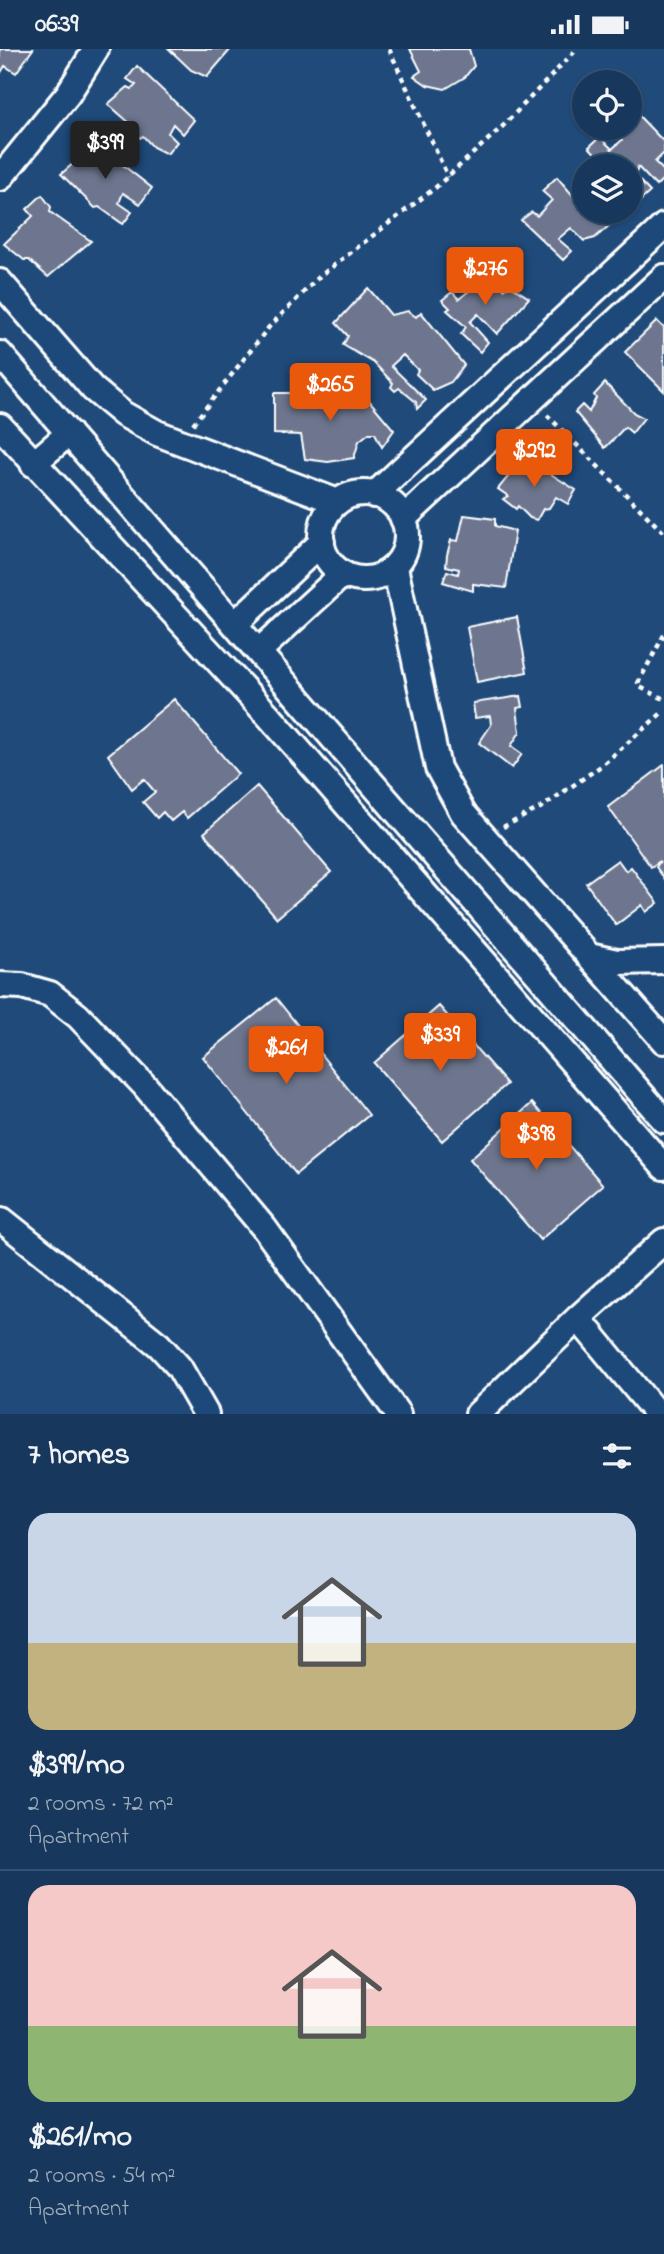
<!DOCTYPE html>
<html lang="en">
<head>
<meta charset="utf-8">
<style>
  :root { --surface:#17385c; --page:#203f62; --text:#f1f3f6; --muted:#9eacbb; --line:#365272; --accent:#ea580c }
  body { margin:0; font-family:"Indie Flower",sans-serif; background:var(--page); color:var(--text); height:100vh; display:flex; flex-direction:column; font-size:26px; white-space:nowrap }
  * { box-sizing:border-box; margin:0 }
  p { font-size:23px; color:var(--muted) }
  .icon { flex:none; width:38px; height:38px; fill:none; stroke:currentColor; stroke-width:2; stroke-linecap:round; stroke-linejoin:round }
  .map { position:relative; height:1365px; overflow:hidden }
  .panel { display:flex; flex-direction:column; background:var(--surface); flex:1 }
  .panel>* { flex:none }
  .fabs { position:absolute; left:572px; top:21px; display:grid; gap:14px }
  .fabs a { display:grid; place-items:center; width:70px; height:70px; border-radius:50%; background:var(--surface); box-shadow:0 2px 5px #0004,0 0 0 2px var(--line); font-size:35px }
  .price { position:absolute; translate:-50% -60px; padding:0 16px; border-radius:7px; background:var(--accent); color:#fff; font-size:23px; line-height:46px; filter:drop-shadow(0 2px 4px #0008) }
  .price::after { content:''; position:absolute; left:50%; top:42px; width:21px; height:16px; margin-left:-10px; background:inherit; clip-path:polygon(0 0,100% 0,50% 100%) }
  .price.active { background:#222; color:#fff }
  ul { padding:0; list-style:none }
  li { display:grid; align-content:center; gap:14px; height:371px; padding:0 28px }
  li+li { border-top:2px solid var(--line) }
  li span { display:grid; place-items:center; height:217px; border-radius:21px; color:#555 }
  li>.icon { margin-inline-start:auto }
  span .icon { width:126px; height:126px; fill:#fffc; stroke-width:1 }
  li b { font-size:30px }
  h2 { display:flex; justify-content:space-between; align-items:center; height:84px; padding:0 28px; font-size:30px }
  .status { display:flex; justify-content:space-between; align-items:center; height:49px; padding:0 35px; background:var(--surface); direction:ltr }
  .status svg { height:19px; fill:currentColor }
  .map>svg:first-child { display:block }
</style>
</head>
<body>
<div class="status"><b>06:39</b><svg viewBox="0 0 49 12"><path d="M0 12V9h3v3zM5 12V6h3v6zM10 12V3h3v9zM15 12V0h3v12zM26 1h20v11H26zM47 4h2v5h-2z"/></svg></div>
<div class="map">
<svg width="664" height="1365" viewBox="0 0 664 1365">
  <rect width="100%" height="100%" fill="#1f4a7a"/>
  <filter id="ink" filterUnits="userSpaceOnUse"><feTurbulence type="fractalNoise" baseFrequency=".0143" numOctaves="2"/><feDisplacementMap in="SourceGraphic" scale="14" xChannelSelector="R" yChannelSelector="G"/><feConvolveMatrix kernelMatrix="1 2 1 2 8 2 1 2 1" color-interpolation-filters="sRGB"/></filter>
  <g filter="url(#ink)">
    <path fill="#6d768e" stroke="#fff" stroke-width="2" d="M0 0H33L16 24 5 17 0 25Z
      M169 0H231L207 28 191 21Z
      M410 0H469L474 17 465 28 445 40 427 36 414 27 421 22Z
      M137 17 194 71 183 85 173 75 168 84 177 93 167 105 153 98 143 87 140 89 130 79 132 76 108 55 128 38 132 40 136 36 127 30Z
      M633 61 664 93V104L655 113 664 122V129L656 137 638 118 635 127 650 143 640 152 630 141V117H607L589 98 600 88 612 100 622 91 615 79H630V64Z
      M87 88 152 139 140 155 123 144 119 154 132 163 123 175 99 158 95 159 61 125 82 107 74 101Z
      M557 128 595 172 600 166 611 175 595 189 584 192 571 179 558 190 572 202 563 211 521 171 532 163 537 167 552 151 542 142Z
      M42 146 51 158 50 163 91 192 48 228 29 211H24L4 195 33 167 27 160Z
      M489 223 504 240 509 236 529 249 497 285 478 265 470 273 488 293 480 303 461 285 466 278 447 261 450 259 442 251 452 243 459 250 475 237 467 229 471 226 479 232Z
      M368 239 391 266 408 262 416 268 421 263 464 316 451 333 433 341 416 325 418 321 403 306 391 317 426 351 417 360 416 353 399 339 395 342 391 338 393 334 374 314 343 296 348 287 336 274Z
      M657 272 664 279V342L625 303Z
      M352 331 394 381 382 398 375 384H369L359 392 354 409 328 413 305 410 301 386 274 385V344H297L299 353 323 352 327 358Z
      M605 334 634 364 644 369 632 384 625 378 605 399 575 363 582 356 589 363 596 349 594 346Z
      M524 408 576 441 568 455 556 448 549 459 543 460 537 471 530 469 518 457 516 460 503 450 508 447 498 440Z
      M464 466 495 470V477L515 482 506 539 473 535V542L443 533 447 522 458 525 459 520 446 517 447 506 451 491 458 492Z
      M517 568 527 623 477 633 467 578Z
      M521 647 523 658 517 659 520 683 511 697 522 705 512 719 479 694 491 676 490 667 475 669 473 654Z
      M174 650 238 725 187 769 182 763 171 772 163 763 157 769 143 753 155 743 144 730 132 740 108 706Z
      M664 716V829L656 818 660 812 651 818 608 758Z
      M257 737 331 823 277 869 204 784Z
      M618 811 626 822 631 818 658 854 646 863 642 856 616 876 586 834Z
      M276 949 369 1066 296 1125 203 1008Z
      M439 957 507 1035 442 1092 374 1014Z
      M532 1054 603 1136 540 1191 470 1110Z"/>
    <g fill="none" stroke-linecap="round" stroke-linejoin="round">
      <defs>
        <path id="minor" d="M0 129 68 45 96 0
          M0 233 93 340 123 365 157 384 338 453
          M0 305 664 1071
          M0 377 268 666 664 1118
          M33 415 69 384
          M321 487a43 43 0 1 1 86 0a43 43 0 1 1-86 0Z
          M374 446 664 177
          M403 470 664 228
          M395 518 438 719 463 764 664 992
          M235 575 322 493
          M259 602 343 525
          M589 907 617 913 664 912
          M0 936 22 937 50 945 78 967 145 1037 265 1180 398 1365
          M2 1171 159 1296 179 1318 206 1365
          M578 1269 657 1365
          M478 1365 578 1269 664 1192"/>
      </defs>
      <use href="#minor" stroke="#fff" stroke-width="30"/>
      <path stroke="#fff" stroke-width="4.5" stroke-dasharray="5 5" stroke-linecap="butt" d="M389 0 448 128
        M547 366 664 484
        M193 375 269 278 320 227 435 139 502 78 577 0
        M664 586 638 634 640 638 664 650
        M503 778 542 758 601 717 664 662"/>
      <use href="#minor" stroke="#1f4a7a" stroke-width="24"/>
    </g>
  </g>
</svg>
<div class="fabs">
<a><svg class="icon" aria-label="locate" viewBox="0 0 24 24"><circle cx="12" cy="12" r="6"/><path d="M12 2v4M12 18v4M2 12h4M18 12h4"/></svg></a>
<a><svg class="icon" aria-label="layers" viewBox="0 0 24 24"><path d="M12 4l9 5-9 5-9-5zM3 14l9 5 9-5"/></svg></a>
</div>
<b class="price active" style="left:105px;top:132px">$399</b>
<b class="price" style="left:485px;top:258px">$276</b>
<b class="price" style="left:330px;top:374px">$265</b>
<b class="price" style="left:534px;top:440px">$292</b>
<b class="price" style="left:440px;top:1024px">$339</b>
<b class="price" style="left:286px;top:1037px">$261</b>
<b class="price" style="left:536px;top:1123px">$398</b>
</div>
<section class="panel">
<h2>7 homes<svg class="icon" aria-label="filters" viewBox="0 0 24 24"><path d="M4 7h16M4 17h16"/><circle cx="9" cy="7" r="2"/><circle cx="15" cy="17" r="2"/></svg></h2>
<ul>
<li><span style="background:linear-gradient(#c9d6e8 60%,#c2b280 0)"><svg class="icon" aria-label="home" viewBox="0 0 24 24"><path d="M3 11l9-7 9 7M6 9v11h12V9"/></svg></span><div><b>$399/mo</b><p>2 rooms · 72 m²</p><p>Apartment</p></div></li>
<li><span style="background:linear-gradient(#f6c9c9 65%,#8fb573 0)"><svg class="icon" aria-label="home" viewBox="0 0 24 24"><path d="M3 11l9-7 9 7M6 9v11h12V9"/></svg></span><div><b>$261/mo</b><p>2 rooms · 54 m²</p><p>Apartment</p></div></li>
</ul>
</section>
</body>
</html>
